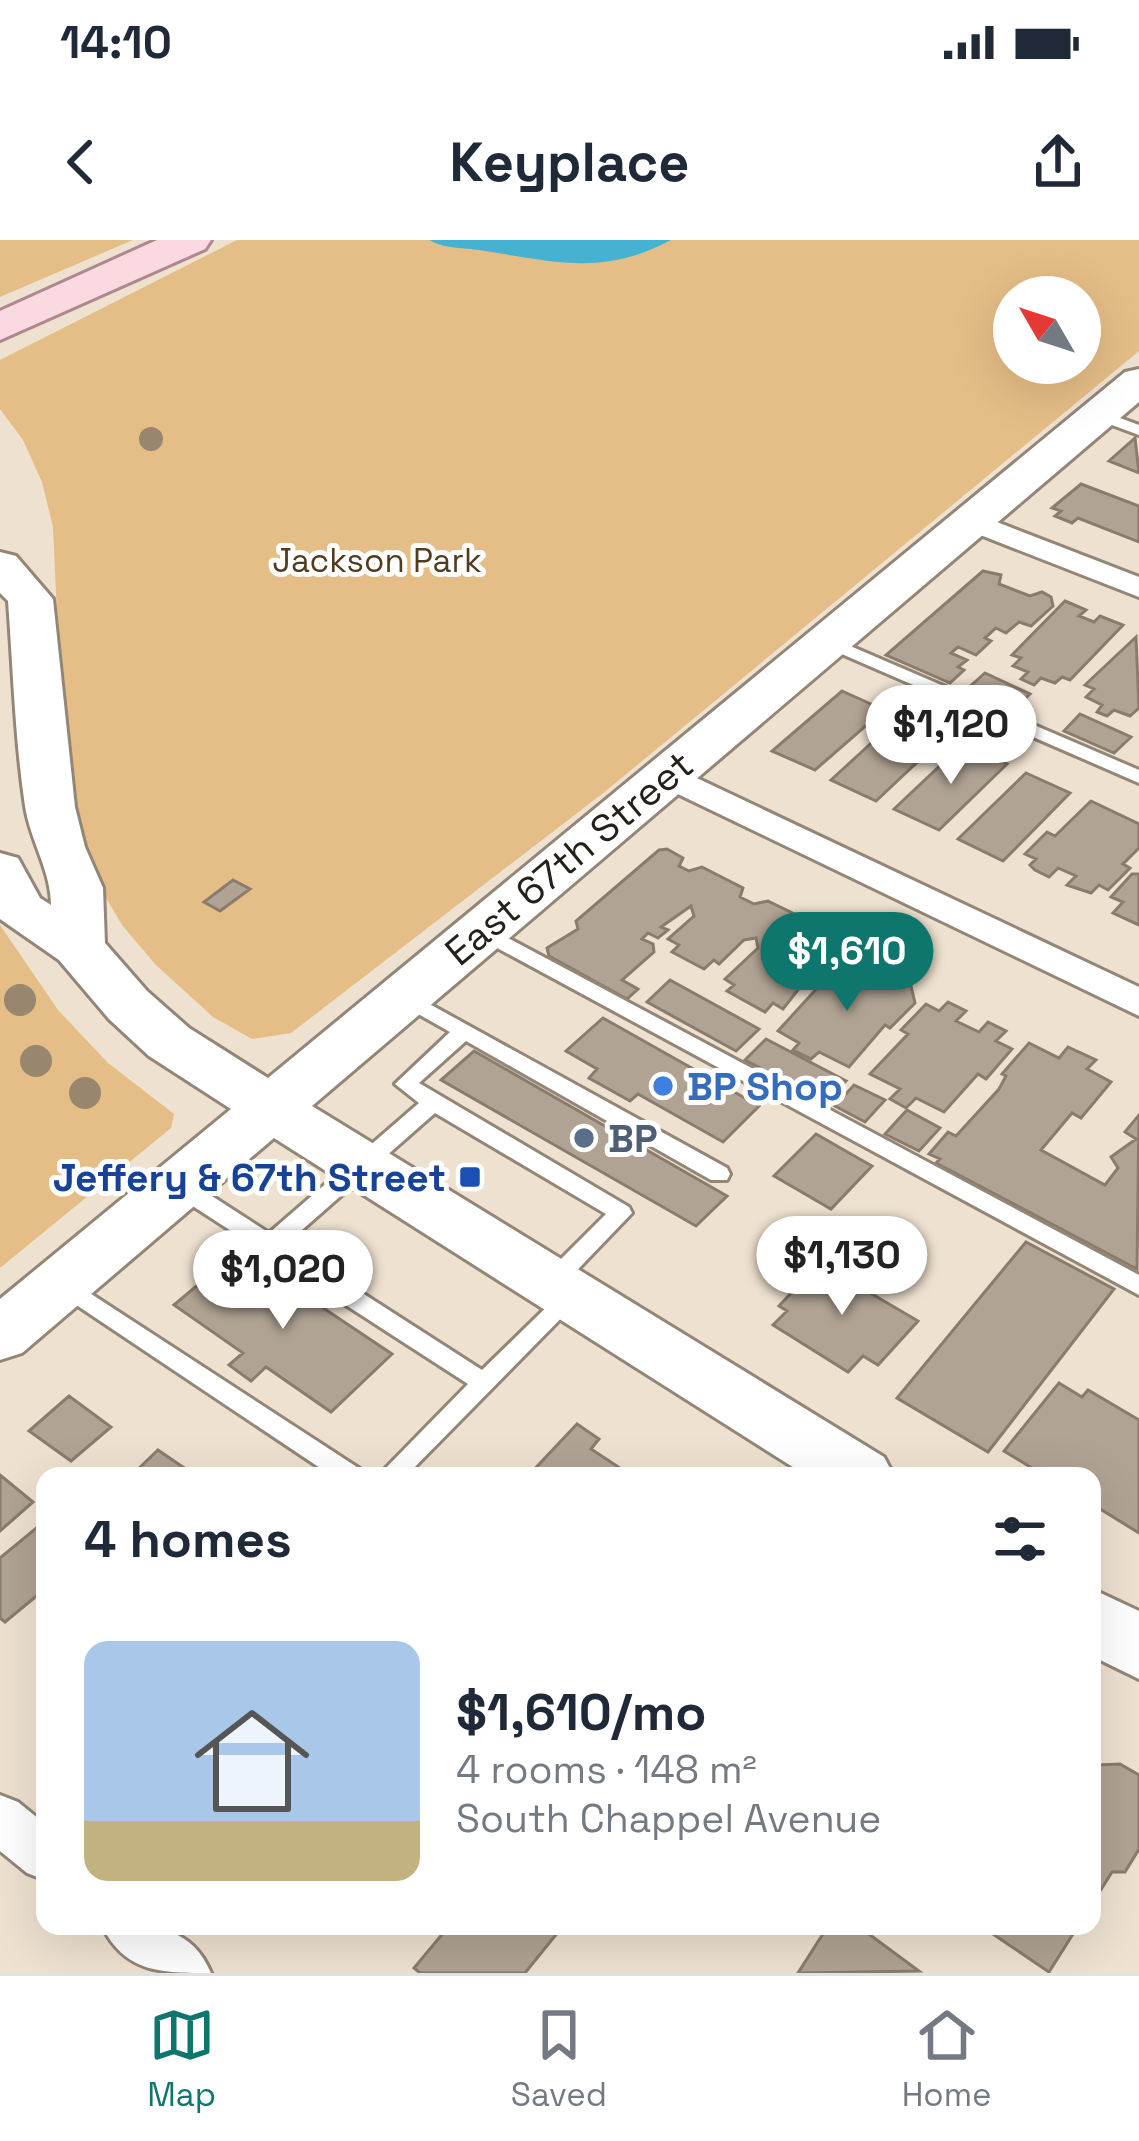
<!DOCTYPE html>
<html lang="en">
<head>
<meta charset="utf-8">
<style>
  :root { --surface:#fff; --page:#f2f2f3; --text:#1f2937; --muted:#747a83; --line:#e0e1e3; --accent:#0f766e }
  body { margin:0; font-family:"Space Grotesk",sans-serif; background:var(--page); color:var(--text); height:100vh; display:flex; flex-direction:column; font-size:45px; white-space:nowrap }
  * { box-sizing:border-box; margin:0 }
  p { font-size:39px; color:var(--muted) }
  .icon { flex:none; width:66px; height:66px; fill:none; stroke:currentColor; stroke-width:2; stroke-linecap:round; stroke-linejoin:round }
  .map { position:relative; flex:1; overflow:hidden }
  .sheet { position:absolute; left:36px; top:1227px; width:1065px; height:468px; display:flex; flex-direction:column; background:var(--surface); border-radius:24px; box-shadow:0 12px 48px #0002 }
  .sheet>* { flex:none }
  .needle { width:78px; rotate:309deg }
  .controls { position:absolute; left:993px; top:36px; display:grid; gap:24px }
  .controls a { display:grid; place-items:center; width:108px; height:108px; border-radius:50%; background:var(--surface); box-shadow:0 12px 48px #0002; font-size:60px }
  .price { position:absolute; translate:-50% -102px; padding:0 27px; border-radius:42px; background:#fff; color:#222; font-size:39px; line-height:78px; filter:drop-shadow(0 3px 6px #0008) }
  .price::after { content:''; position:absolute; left:50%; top:72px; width:36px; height:27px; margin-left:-18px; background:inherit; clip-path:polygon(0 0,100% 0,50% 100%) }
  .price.selected { background:var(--accent); color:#fff }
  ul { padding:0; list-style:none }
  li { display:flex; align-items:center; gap:36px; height:300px; padding:0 48px }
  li+li { border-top:3px solid var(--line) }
  li span { display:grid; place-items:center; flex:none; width:336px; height:240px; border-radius:24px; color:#555 }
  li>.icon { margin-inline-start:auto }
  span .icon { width:144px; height:144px; fill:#fffc; stroke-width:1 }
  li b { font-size:51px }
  h2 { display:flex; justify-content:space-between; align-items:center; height:144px; padding:0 48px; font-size:51px }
  .status { display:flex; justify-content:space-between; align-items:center; height:84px; padding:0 60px; background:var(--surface); direction:ltr }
  .status svg { height:33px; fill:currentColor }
  header { display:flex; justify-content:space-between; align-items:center; height:156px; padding:0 48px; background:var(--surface); font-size:54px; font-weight:700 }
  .tabs { display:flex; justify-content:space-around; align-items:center; height:168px; border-top:3px solid var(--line); background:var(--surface); font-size:33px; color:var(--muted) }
  .tabs a { display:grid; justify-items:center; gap:6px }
  .tabs .selected { color:var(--accent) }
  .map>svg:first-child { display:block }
</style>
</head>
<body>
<div class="status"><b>14:10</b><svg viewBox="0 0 49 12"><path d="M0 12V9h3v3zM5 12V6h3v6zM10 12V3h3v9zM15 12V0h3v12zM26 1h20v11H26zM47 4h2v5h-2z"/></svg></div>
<header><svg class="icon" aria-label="back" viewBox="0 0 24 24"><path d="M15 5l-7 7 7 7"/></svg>Keyplace<svg class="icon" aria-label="share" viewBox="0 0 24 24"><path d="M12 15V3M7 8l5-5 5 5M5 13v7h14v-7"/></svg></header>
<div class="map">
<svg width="1139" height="1733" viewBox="0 0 1139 1733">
  <rect width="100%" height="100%" fill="#eee1d0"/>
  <path fill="#e5bd86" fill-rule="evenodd" d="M0 0H133L0 57Z
    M237 0H1139V111L607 550 291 793 252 799 213 777 156 725 122 685 92 634 64 529 53 287 42 242 23 200 0 169V120ZM1014 57H1080V123H1014Z
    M0 685 58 770 108 823 174 874 171 888 0 1028Z"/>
  <path fill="#46b2d1" d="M429 0H671C604 36 556 22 485 11 465 7 447 10 429 0Z"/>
  <path fill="#b0a394" stroke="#897c6d" stroke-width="3" d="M1135 198 1139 233 1109 221Z
    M1081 244 1139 266V302L1078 278 1072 283 1055 276 1061 271 1052 268Z
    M983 331 1001 335 999 344 1030 356 1042 352 1051 357 1053 366 1031 386 1019 382 1006 393 996 388 985 398 991 401 976 415 958 407 951 413 967 420 958 427 964 430 950 443 886 415Z
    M1065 361 1086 370 1079 376 1094 382 1100 376 1123 385 1070 440 1062 437 1055 443 1041 438 1034 445 1021 439 1028 432 1013 426 1021 418 1012 415Z
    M1136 397 1139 468 1130 476 1114 470 1107 476 1097 472 1102 465 1086 457 1094 449 1085 445Z
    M985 433 1030 454 1013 470 967 449Z
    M842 451 884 470 815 530 772 511Z
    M1080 474 1131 497 1114 513 1064 491Z
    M902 475 946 495 876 561 831 540Z
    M963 504 1007 524 939 590 894 569Z
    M1026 533 1070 553 1003 621 958 599Z
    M1091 561 1139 584V608L1123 624 1130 628 1108 650 1099 645 1091 653 1067 645 1076 636 1058 628 1049 637 1035 630 1030 625 1036 619 1025 614 1047 592 1055 596Z
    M667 609 683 618 679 626 689 631 702 627 743 648 740 657 754 664 768 661 807 680 805 688 819 696 830 692 843 698 845 705 812 732 783 769 773 763 765 772 727 751 734 745 725 739 758 708 756 698 744 700 719 724 714 720 704 729 672 712 679 705 668 699 694 676 691 666 661 687 668 690 658 698 648 693 642 699 653 704 654 712 622 740 638 749 627 759 549 716 547 708 578 689 576 681 659 610Z
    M1132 634H1139V685L1113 673 1123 662 1111 657Z
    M233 640 250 649 220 671 204 662Z
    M862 719 871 727 863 735 886 747 892 741 910 742 915 763 890 788 885 785 849 827 819 812 811 819 793 810 799 803 778 791 840 723 846 726Z
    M670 740 759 789 736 811 647 762Z
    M948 762 966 771 956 781 979 792 988 782 1006 791 996 801 1012 809 986 839 978 834 944 872 916 858 906 868 890 859 900 849 870 834 908 794 901 790 926 764 939 771Z
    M603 778 759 866 723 902 638 854 630 861 589 838 597 829 566 811Z
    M766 799 846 841 825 862 745 820Z
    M1029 803 1059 818 1068 807 1096 820 1087 829 1111 842 1081 878 1072 873 1041 910 1105 945 1118 928 1111 917 1136 899 1125 892 1139 875 1137 1029 936 923 940 919 929 914 948 892 956 896 999 849 1006 836 1002 834Z
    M474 811 727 956 696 986 441 840Z
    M854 845 885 860 865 882 835 866Z
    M907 870 940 888 919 911 885 894Z
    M816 894 872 926 831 969 774 936Z
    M1026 1002 1114 1049 988 1212 897 1158Z
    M238 1011 392 1114 331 1172 266 1127 251 1141 229 1125 243 1113 174 1065Z
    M819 1023 832 1031 839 1024 868 1041 862 1048 918 1081 878 1125 863 1116 848 1132 773 1085 787 1071 779 1066Z
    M1059 1143 1082 1157 1088 1150 1139 1180V1293L1092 1264V1236H1045L1004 1211Z
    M69 1156 111 1187 71 1221 29 1191Z
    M577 1184 599 1199 591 1209 632 1236H528Z
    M158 1210 196 1236H131Z
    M0 1235 33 1262 0 1291Z
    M45 1281V1349L5 1382 0 1378V1318Z
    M1120 1524 1139 1535V1609L1125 1632H1112L1092 1664V1531L1097 1525Z
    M449 1686H563L525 1733H420L414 1728Z
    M828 1686H858L919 1731 798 1733Z
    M981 1686H1078L1049 1732Z"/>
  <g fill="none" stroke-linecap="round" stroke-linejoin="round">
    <defs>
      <path id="lane" d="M1098 170 1139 185V195L1093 178 1090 175Z
        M827 396 1139 530V543L821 405 818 401Z
        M482 684 1139 1035V1055L475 696 472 691Z
        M404 750 727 928 730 934 727 940H711L466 801 419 843 629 967 632 973 558 1050H542L539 1044 542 1038 606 974 435 873 286 1004 482 1130 563 1051H579L582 1057 406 1236H378L468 1144 171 952 168 946 171 940H187L269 993 419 863 395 844 450 792 397 762 394 757 397 752Z
        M62 1035 360 1229 363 1236H332L54 1050 51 1044 54 1038Z"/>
      <path id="street" d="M971 272 1139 337V357L960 287 956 281Z
        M667 524 1139 747V776L655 543 650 535 655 527Z
        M0 1555 18 1562 45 1584V1640L27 1633 0 1611Z
        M102 1686C149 1686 190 1683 211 1733 162 1733 125 1733 102 1686Z"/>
      <path id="secondary" d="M1139 129V162L312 866 884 1217 894 1236H807L274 898 22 1113 0 1120V1059L231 869 149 816 109 779 59 720 0 679V613L18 618 40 658 51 665C51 631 30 600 25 566 15 499 13 429 8 361L0 353V312L16 316 53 359 75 567 85 607 103 648 105 703 147 751 189 788 268 838 1125 132Z
        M1092 1349 1139 1371V1439L1092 1416Z"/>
      <path id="primary" d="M157 0H211L205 9 0 100V71Z"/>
    </defs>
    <use href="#lane" stroke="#928677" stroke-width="6"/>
    <use href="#street" stroke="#928677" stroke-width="6"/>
    <use href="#secondary" stroke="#928677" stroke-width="6"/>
    <use href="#primary" stroke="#ae888e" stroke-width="6"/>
    <use href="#lane" fill="#fff" fill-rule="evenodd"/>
    <use href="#street" fill="#fff" fill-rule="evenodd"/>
    <use href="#secondary" fill="#fff" fill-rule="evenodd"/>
    <use href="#primary" fill="#fbd9e1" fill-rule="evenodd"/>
  </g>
  <g fill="#98866e">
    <circle cx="151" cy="199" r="12"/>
    <circle cx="20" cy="760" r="16"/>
    <circle cx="36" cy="821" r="16"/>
    <circle cx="85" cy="853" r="16"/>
  </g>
  <circle fill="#3f7fe0" stroke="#fff" stroke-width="4.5" cx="663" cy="846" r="12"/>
  <circle fill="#5c6f8a" stroke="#fff" stroke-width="4.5" cx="584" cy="898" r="12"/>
  <rect fill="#1a4fb4" stroke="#fff" stroke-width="4.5" x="458" y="925" width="24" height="24" rx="6"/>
  <g text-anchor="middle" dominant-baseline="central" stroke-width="10" stroke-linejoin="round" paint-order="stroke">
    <g font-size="33" fill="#513c1d" stroke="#fff">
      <text x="377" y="321">Jackson Park</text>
    </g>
    <g font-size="39" fill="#25201a" stroke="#fff">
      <text transform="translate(569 618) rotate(-40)">East 67th Street</text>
    </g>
    <g font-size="39" font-weight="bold" fill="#366cbe" stroke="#fff" text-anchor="start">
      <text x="687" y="846">BP Shop</text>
    </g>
    <g font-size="39" font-weight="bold" fill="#4e5e75" stroke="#fff" text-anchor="start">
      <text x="608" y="898">BP</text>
    </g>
    <g font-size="39" font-weight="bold" fill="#164399" stroke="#fff" text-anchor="end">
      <text x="446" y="937">Jeffery &amp; 67th Street</text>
    </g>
  </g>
</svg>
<div class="controls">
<a><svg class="needle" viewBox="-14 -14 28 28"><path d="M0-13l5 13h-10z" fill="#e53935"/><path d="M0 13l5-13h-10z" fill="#747a83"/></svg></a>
</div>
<b class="price" style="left:951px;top:547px">$1,120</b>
<b class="price selected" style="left:847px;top:774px">$1,610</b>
<b class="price" style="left:842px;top:1078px">$1,130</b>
<b class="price" style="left:283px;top:1092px">$1,020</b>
<section class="sheet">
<h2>4 homes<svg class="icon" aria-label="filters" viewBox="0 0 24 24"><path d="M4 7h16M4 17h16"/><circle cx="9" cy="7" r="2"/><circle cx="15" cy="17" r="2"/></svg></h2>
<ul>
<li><span style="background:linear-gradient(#a9c7e8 75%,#c2b280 0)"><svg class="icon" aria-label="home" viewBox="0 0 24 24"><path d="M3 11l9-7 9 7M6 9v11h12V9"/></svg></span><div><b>$1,610/mo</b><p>4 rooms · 148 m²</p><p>South Chappel Avenue</p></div></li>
</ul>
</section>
</div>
<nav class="tabs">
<a class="selected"><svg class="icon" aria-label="map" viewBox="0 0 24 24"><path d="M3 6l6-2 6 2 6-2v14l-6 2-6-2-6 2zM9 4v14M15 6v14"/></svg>Map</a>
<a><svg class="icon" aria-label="saved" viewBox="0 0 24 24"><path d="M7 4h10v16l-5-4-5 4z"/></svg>Saved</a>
<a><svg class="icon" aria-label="home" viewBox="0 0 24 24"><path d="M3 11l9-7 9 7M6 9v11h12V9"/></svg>Home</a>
</nav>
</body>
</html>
